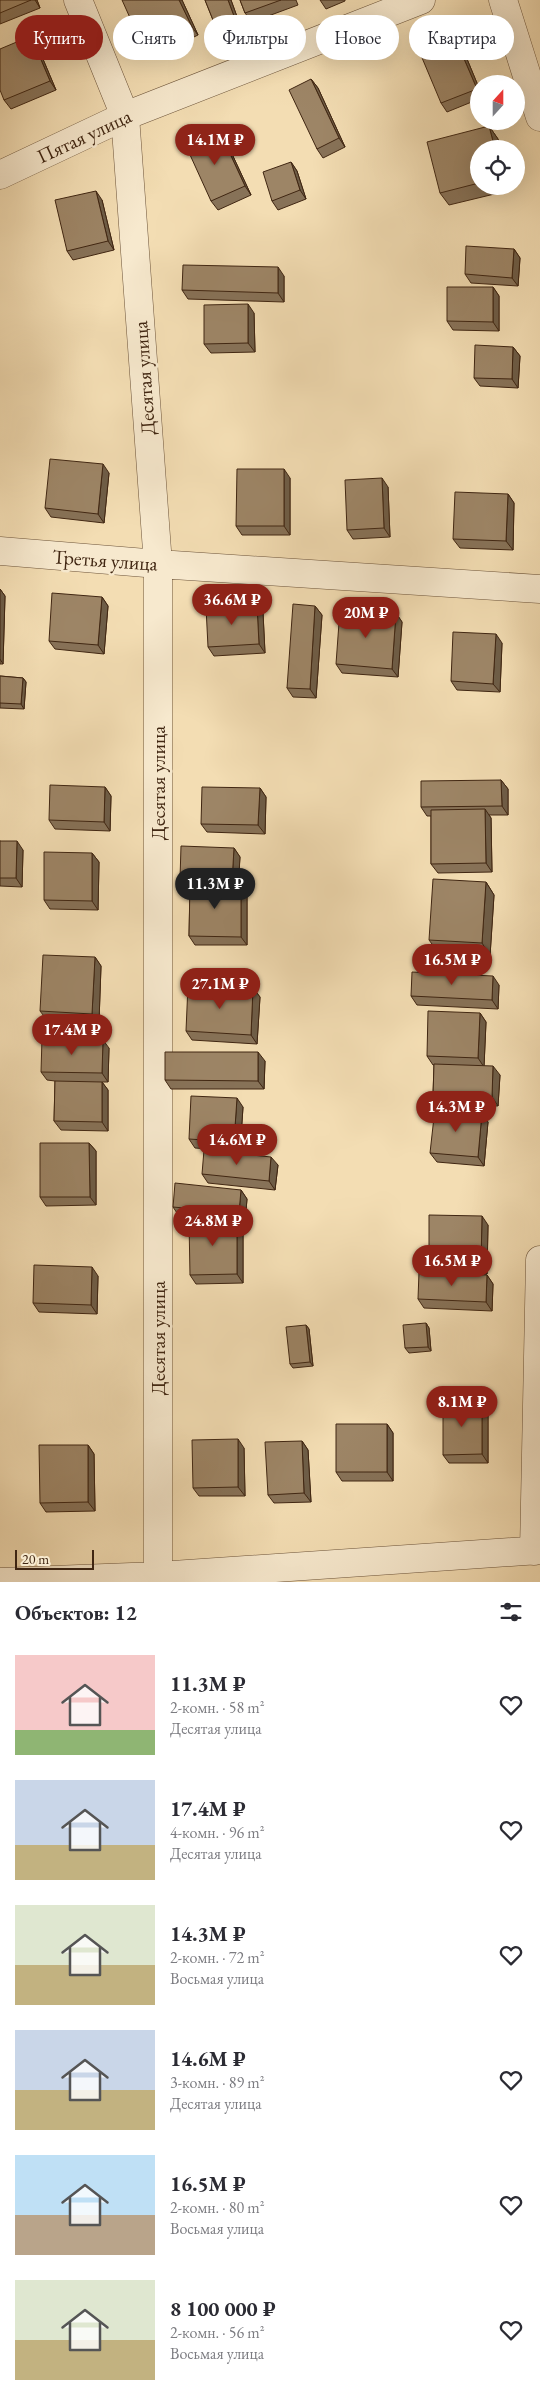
<!DOCTYPE html>
<html lang="ru">
<head>
<meta charset="utf-8">
<style>
  :root { --surface:#fff; --page:#f2f2f3; --text:#2b2b33; --muted:#7c7c81; --accent:#8f2418 }
  body { margin:0; font-family:"EB Garamond",serif; background:var(--page); color:var(--text); height:100vh; display:flex; flex-direction:column; font-size:19px; white-space:nowrap }
  * { box-sizing:border-box; margin:0 }
  p { font-size:16px; color:var(--muted) }
  .icon { flex:none; width:28px; height:28px; fill:none; stroke:currentColor; stroke-width:2; stroke-linecap:round; stroke-linejoin:round }
  .map { position:relative; height:1582px; overflow:hidden }
  .side { display:flex; flex-direction:column; background:var(--surface); flex:1 }
  .side>* { flex:none }
  .hud { position:absolute; left:15px; top:15px; width:510px; height:45px; display:flex; gap:10px }
  .needle { width:32px; rotate:21deg }
  .fabs { position:absolute; left:470px; top:75px; display:grid; gap:10px }
  .fabs a { display:grid; place-items:center; width:55px; height:55px; border-radius:50%; background:var(--surface); box-shadow:0 5px 20px #0002; font-size:25px }
  .scale { position:absolute; left:15px; bottom:12px; width:79px; box-sizing:border-box; padding-left:5px; border:2px solid #402612; border-top:0; font-size:14px; line-height:18px; white-space:nowrap; color:#402612; -webkit-text-stroke:4px #f7e9ce; paint-order:stroke }
  .price { position:absolute; translate:-50% -42px; padding:0 11px; border-radius:18px; background:var(--accent); color:#fff; font-size:16px; line-height:32px; filter:drop-shadow(0 1px 2px #0008) }
  .price::after { content:''; position:absolute; left:50%; top:30px; width:15px; height:11px; margin-left:-8px; background:inherit; clip-path:polygon(0 0,100% 0,50% 100%) }
  .price.active { background:#222; color:#fff }
  ul { padding:0; list-style:none }
  li { display:flex; align-items:center; gap:15px; height:125px; padding:0 15px }
  li span { display:grid; place-items:center; flex:none; width:140px; height:100px; border-radius:0px; color:#555 }
  li>.icon { margin-inline-start:auto }
  span .icon { width:60px; height:60px; fill:#fffc; stroke-width:1 }
  li b { font-size:21px }
  h2 { display:flex; justify-content:space-between; align-items:center; height:60px; padding:0 15px; font-size:21px }
  .tag { padding:0 18px; border-radius:22px; background:var(--surface); box-shadow:0 5px 20px #0002; font-size:18px; line-height:45px }
  .tag.active { background:var(--accent); color:#fff }
  .map>svg:first-child { display:block }
</style>
</head>
<body>
<div class="map">
<svg width="540" height="1582" viewBox="0 0 540 1582">
  <rect width="100%" height="100%" fill="#f3ddb3"/>
  <filter id="stains"><feTurbulence type="fractalNoise" baseFrequency=".004" numOctaves="4"/><feColorMatrix values="0 0 0 0 .2 0 0 0 0 .09 0 0 0 0 .02 0 0 0 .5 -.17"/></filter>
  <radialGradient id="worn" r=".72"><stop offset=".6" stop-color="#630" stop-opacity="0"/><stop offset="1" stop-color="#630" stop-opacity=".3"/></radialGradient>
  <g fill="none" stroke-linecap="round" stroke-linejoin="round">
    <defs>
      <path id="minor" d="M78 0 125 116 158 564V1576
        M503 0 540 117
        M0 175 125 116 421 0
        M0 551 158 564 540 589
        M534 1551 540 1260
        M0 1582 158 1576 540 1550"/>
    </defs>
    <use href="#minor" stroke="#6d543a" stroke-width="29"/>
    <use href="#minor" stroke="#f7e9ce" stroke-width="28"/>
  </g>
  <path fill="#877258" stroke="#402612" d="M0 0H37L40 8 0 24Z
    M182 0 198 35 151 58 144 49Z
    M205 0H231L244 36 225 44 219 35Z
    M240 0H296L298 5 252 22 245 13Z
    M320 0H345V1L326 9Z
    M31 36 37 45 56 90 11 109 4 100Z
    M455 38 462 47 479 88V99L447 112 441 103Z
    M311 79 318 88 345 147 323 158 317 149Z
    M489 126 498 139 500 149H479V186H510L511 190 449 205 440 193Z
    M225 139 251 195 218 210 211 201Z
    M291 162 297 171 306 199 278 210 272 201Z
    M102 200 114 250 73 260 67 251Z
    M514 249 520 258 518 286 471 283 465 274Z
    M284 276V302L188 299 182 290Z
    M493 287 499 296V331L453 330 447 321Z
    M254 313 255 352 211 353 204 344Z
    M513 347 520 356 518 388 480 386 474 378Z
    M109 473 104 523 51 517 45 508Z
    M290 478V535H242L236 526Z
    M388 487 390 537 353 539 347 530Z
    M508 494 514 503 513 550 460 548 453 539Z
    M0 589 5 596 3 664H0Z
    M102 597 108 606 104 654 55 649 49 641Z
    M257 605 263 613 265 653 214 656 208 647Z
    M315 606 322 615 316 698 293 697 287 688Z
    M396 613 402 622 398 677 342 673 336 664Z
    M502 643 500 692 457 690 451 681Z
    M0 676 23 678 26 682 24 709 0 708Z
    M501 780 508 789V815H489L491 818 492 872 438 873 431 864V816H427L421 807Z
    M105 787 111 796 110 831 55 829 49 820Z
    M260 788 266 797 265 834 207 832 201 824Z
    M0 841 23 850 22 887 0 886Z
    M234 848 240 857 238 884H241L247 893V945H195L189 936 190 888H186L180 879Z
    M92 853 99 862 98 910 50 909 44 900Z
    M486 882 494 895 490 956 438 952 429 940Z
    M95 957 101 966 99 1022 47 1020 40 1011Z
    M499 985 498 1009 417 1005 411 996Z
    M253 988 260 997 257 1044 192 1040 186 1031Z
    M480 1013 486 1022 484 1066 500 1075 498 1106 439 1104 433 1095 434 1065H433L427 1056Z
    M109 1048 108 1082H102L108 1090V1131L61 1130 54 1121 55 1081 47 1080 41 1072Z
    M265 1061 264 1089H171L165 1080Z
    M243 1107 240 1151 195 1148 189 1139Z
    M488 1122 484 1166 437 1162 430 1153Z
    M89 1143 96 1151V1205L46 1206 40 1197Z
    M278 1165 275 1190 208 1183 202 1174Z
    M241 1190 247 1199 245 1222 237 1221 243 1229V1283L196 1284 190 1275 229 1220 179 1216 173 1207Z
    M488 1225 487 1274 435 1273 487 1275 493 1284 492 1311 424 1308 418 1299 435 1273 429 1264Z
    M98 1276 97 1314 39 1312 33 1303Z
    M426 1323 429 1328 431 1351 409 1353 405 1348Z
    M306 1325 309 1329 313 1366 293 1368 290 1364Z
    M482 1402 488 1411V1463H449L443 1455Z
    M387 1424 393 1433V1481H342L336 1472Z
    M302 1441 308 1450 311 1502 274 1503 268 1495Z
    M88 1445 94 1454 95 1511 46 1512 40 1503Z
    M244 1448 245 1496H199L193 1488Z"/>
  <path fill="#6e5d47" stroke="#402612" d="M35 0H37L40 8Z
    M179 0H182L198 35 192 27Z
    M228 0H231L244 36 238 27Z
    M31 36 37 45 56 90 50 81Z
    M455 38 462 47 479 88V92L477 89Z
    M311 79 318 88 345 147 339 138Z
    M489 126 498 139 500 149H495Z
    M219 130 225 139 251 195 245 186Z
    M291 162 297 171 306 199 300 190Z
    M96 191 102 200 114 250 108 241Z
    M514 249 520 258 518 286 512 278Z
    M278 267 284 276V302L278 293Z
    M493 287 499 296V331L493 322Z
    M248 304 254 313 255 352 248 343Z
    M513 347 520 356 518 388 512 379Z
    M103 464 109 473 104 523 98 514Z
    M284 469 290 478V535L284 526Z
    M382 478 388 487 390 537 384 528Z
    M508 494 514 503 513 550 506 541Z
    M0 589 5 596 3 664 0 659Z
    M102 597 108 606 104 654 98 645Z
    M257 605 263 613 265 653 259 644Z
    M315 606 322 615 316 698 310 689Z
    M396 613 402 622 398 677 392 669Z
    M496 634 502 643 500 692 493 684Z
    M23 678 26 682 24 709 21 704Z
    M501 780 508 789V815L502 806Z
    M105 787 111 796 110 831 104 822Z
    M260 788 266 797 265 834 258 825Z
    M485 809 491 818 492 872 486 863Z
    M17 841 23 850 22 887 16 878Z
    M234 848 240 857 238 891 232 882Z
    M92 853 99 862 98 910 92 901Z
    M486 882 494 895 490 956 482 943Z
    M241 884 247 893V945L241 937Z
    M95 957 101 966 99 1022 92 1014Z
    M493 976 499 985 498 1009 492 1000Z
    M253 988 260 997 257 1044 251 1035Z
    M480 1013 486 1022 484 1067 478 1058Z
    M103 1040 109 1048 108 1082 102 1073Z
    M258 1052 265 1061 264 1089 258 1081Z
    M493 1066 500 1075 498 1106 492 1097Z
    M102 1082 108 1090V1131L102 1122Z
    M237 1098 243 1107 240 1151 234 1142Z
    M482 1113 488 1122 484 1166 478 1157Z
    M89 1143 96 1151V1205L90 1197Z
    M271 1157 278 1165 275 1190 269 1181Z
    M241 1190 247 1199 245 1222 239 1213Z
    M482 1216 488 1225 487 1274 481 1265Z
    M237 1220 243 1229V1283L237 1274Z
    M92 1267 98 1276 97 1314 91 1305Z
    M487 1275 493 1284 492 1311 486 1302Z
    M426 1323 429 1328 431 1351 428 1347Z
    M306 1325 309 1329 313 1366 310 1362Z
    M482 1402 488 1411V1463L482 1454Z
    M387 1424 393 1433V1481L387 1472Z
    M238 1439 244 1448 245 1496 238 1487Z
    M302 1441 308 1450 311 1502 304 1493Z
    M88 1445 94 1454 95 1511 88 1502Z"/>
  <path fill="#9d8566" stroke="#402612" d="M0 0H31L0 13Z
    M122 0H179L192 27 144 49Z
    M205 0H228L238 27 219 35Z
    M240 0H281L245 13Z
    M31 36 50 81 4 100 0 90V49Z
    M455 38 477 89 441 103 420 53Z
    M311 79 339 138 317 149 289 90Z
    M489 126 495 149H479V183L440 193 427 142Z
    M219 130 245 186 211 201 186 146Z
    M291 162 300 190 272 201 263 172Z
    M96 191 108 241 67 251 55 200Z
    M466 246 514 249 512 278 465 274Z
    M183 265 278 267V293L182 290Z
    M447 287H493V322L447 321Z
    M248 304V343L204 344V305Z
    M475 345 513 347 512 379 474 378Z
    M50 459 103 464 98 514 45 508Z
    M237 469H284V526H236Z
    M382 478 384 528 347 530 345 480Z
    M455 492 508 494 506 541 453 539Z
    M52 593 102 597 98 645 49 641Z
    M293 604 315 606 310 689 287 688Z
    M257 605 259 644 208 647 206 607Z
    M340 609 396 613 392 669 336 664Z
    M453 632 496 634 493 684 451 681Z
    M0 676 23 678 21 704 0 703Z
    M501 780 502 806 421 807V781Z
    M50 785 105 787 104 822 49 820Z
    M202 787 260 788 258 825 201 824Z
    M485 809 486 863 431 864V810Z
    M0 841H17L16 878H0Z
    M181 846 234 848 232 882 180 879Z
    M44 852 92 853V901L44 900Z
    M433 879 486 882 482 943 429 940Z
    M190 883 241 884V937L189 936Z
    M43 955 95 957 92 1014 40 1011Z
    M412 972 493 976 492 1000 411 996Z
    M188 985 253 988 251 1035 186 1031Z
    M428 1011 480 1013 478 1058 427 1056Z
    M42 1038 103 1040 102 1073 41 1072Z
    M165 1052H258V1081L165 1080Z
    M434 1064 493 1066 492 1097 433 1095Z
    M55 1081 102 1082V1122L54 1121Z
    M191 1096 237 1098 234 1142 189 1139Z
    M435 1108 482 1113 478 1157 430 1153Z
    M40 1143H89L90 1197H40Z
    M204 1150 271 1157 269 1181 202 1174Z
    M175 1183 241 1190 239 1213 173 1207Z
    M429 1215 482 1216 481 1265 429 1264Z
    M237 1220V1274L190 1275 189 1221Z
    M34 1265 92 1267 91 1305 33 1303Z
    M419 1272 487 1275 486 1302 418 1299Z
    M426 1323 428 1347 405 1348 403 1325Z
    M306 1325 310 1362 290 1364 286 1327Z
    M443 1402H482V1454L443 1455Z
    M336 1424H387V1472H336Z
    M238 1439V1487L193 1488 192 1440Z
    M302 1441 304 1493 268 1495 265 1442Z
    M39 1445H88V1502L40 1503Z"/>
  <g text-anchor="middle" dominant-baseline="central" stroke-width="5" stroke-linejoin="round" paint-order="stroke">
    <g font-size="20" fill="#402612" stroke="#f7e9ce">
      <text transform="translate(84 136) rotate(-25)">Пятая улица</text>
      <text transform="translate(144 378) rotate(-94)">Десятая улица</text>
      <text transform="translate(105 560) rotate(4)">Третья улица</text>
      <text transform="translate(158 783) rotate(-90)">Десятая улица</text>
      <text transform="translate(158 1338) rotate(-90)">Десятая улица</text>
    </g>
  </g>
  <rect width="100%" height="100%" filter="url(#stains)"/>
  <rect width="100%" height="100%" fill="url(#worn)"/>
</svg>
<div class="fabs">
<a><svg class="needle" viewBox="-14 -14 28 28"><path d="M0-13l5 13h-10z" fill="#e53935"/><path d="M0 13l5-13h-10z" fill="#7c7c81"/></svg></a>
<a><svg class="icon" aria-label="locate" viewBox="0 0 24 24"><circle cx="12" cy="12" r="6"/><path d="M12 2v4M12 18v4M2 12h4M18 12h4"/></svg></a>
</div>
<div class="scale">20 m</div>
<b class="price" style="left:215px;top:166px">14.1M ₽</b>
<b class="price" style="left:232px;top:626px">36.6M ₽</b>
<b class="price" style="left:366px;top:639px">20M ₽</b>
<b class="price active" style="left:215px;top:910px">11.3M ₽</b>
<b class="price" style="left:452px;top:986px">16.5M ₽</b>
<b class="price" style="left:220px;top:1010px">27.1M ₽</b>
<b class="price" style="left:72px;top:1056px">17.4M ₽</b>
<b class="price" style="left:456px;top:1133px">14.3M ₽</b>
<b class="price" style="left:237px;top:1166px">14.6M ₽</b>
<b class="price" style="left:213px;top:1247px">24.8M ₽</b>
<b class="price" style="left:452px;top:1287px">16.5M ₽</b>
<b class="price" style="left:462px;top:1428px">8.1M ₽</b>
<div class="hud">
<a class="tag active">Купить</a>
<a class="tag">Снять</a>
<a class="tag">Фильтры</a>
<a class="tag">Новое</a>
<a class="tag">Квартира</a>
</div>
</div>
<section class="side">
<h2>Объектов: 12<svg class="icon" aria-label="filters" viewBox="0 0 24 24"><path d="M4 7h16M4 17h16"/><circle cx="9" cy="7" r="2"/><circle cx="15" cy="17" r="2"/></svg></h2>
<ul>
<li><span style="background:linear-gradient(#f6c9c9 75%,#8fb573 0)"><svg class="icon" aria-label="home" viewBox="0 0 24 24"><path d="M3 11l9-7 9 7M6 9v11h12V9"/></svg></span><div><b>11.3M ₽</b><p>2-комн. · 58 m²</p><p>Десятая улица</p></div><svg class="icon" aria-label="heart" viewBox="0 0 24 24"><path d="M12 20l-8-8c-3-5 5-10 8-4 3-6 11-1 8 4z"/></svg></li>
<li><span style="background:linear-gradient(#c9d6e8 65%,#c2b280 0)"><svg class="icon" aria-label="home" viewBox="0 0 24 24"><path d="M3 11l9-7 9 7M6 9v11h12V9"/></svg></span><div><b>17.4M ₽</b><p>4-комн. · 96 m²</p><p>Десятая улица</p></div><svg class="icon" aria-label="heart" viewBox="0 0 24 24"><path d="M12 20l-8-8c-3-5 5-10 8-4 3-6 11-1 8 4z"/></svg></li>
<li><span style="background:linear-gradient(#dfe7d0 60%,#c2b280 0)"><svg class="icon" aria-label="home" viewBox="0 0 24 24"><path d="M3 11l9-7 9 7M6 9v11h12V9"/></svg></span><div><b>14.3M ₽</b><p>2-комн. · 72 m²</p><p>Восьмая улица</p></div><svg class="icon" aria-label="heart" viewBox="0 0 24 24"><path d="M12 20l-8-8c-3-5 5-10 8-4 3-6 11-1 8 4z"/></svg></li>
<li><span style="background:linear-gradient(#c9d6e8 60%,#c2b280 0)"><svg class="icon" aria-label="home" viewBox="0 0 24 24"><path d="M3 11l9-7 9 7M6 9v11h12V9"/></svg></span><div><b>14.6M ₽</b><p>3-комн. · 89 m²</p><p>Десятая улица</p></div><svg class="icon" aria-label="heart" viewBox="0 0 24 24"><path d="M12 20l-8-8c-3-5 5-10 8-4 3-6 11-1 8 4z"/></svg></li>
<li><span style="background:linear-gradient(#bfe0f5 60%,#b9a48a 0)"><svg class="icon" aria-label="home" viewBox="0 0 24 24"><path d="M3 11l9-7 9 7M6 9v11h12V9"/></svg></span><div><b>16.5M ₽</b><p>2-комн. · 80 m²</p><p>Восьмая улица</p></div><svg class="icon" aria-label="heart" viewBox="0 0 24 24"><path d="M12 20l-8-8c-3-5 5-10 8-4 3-6 11-1 8 4z"/></svg></li>
<li><span style="background:linear-gradient(#dfe7d0 60%,#c2b280 0)"><svg class="icon" aria-label="home" viewBox="0 0 24 24"><path d="M3 11l9-7 9 7M6 9v11h12V9"/></svg></span><div><b>8 100 000 ₽</b><p>2-комн. · 56 m²</p><p>Восьмая улица</p></div><svg class="icon" aria-label="heart" viewBox="0 0 24 24"><path d="M12 20l-8-8c-3-5 5-10 8-4 3-6 11-1 8 4z"/></svg></li>
</ul>
</section>
</body>
</html>
